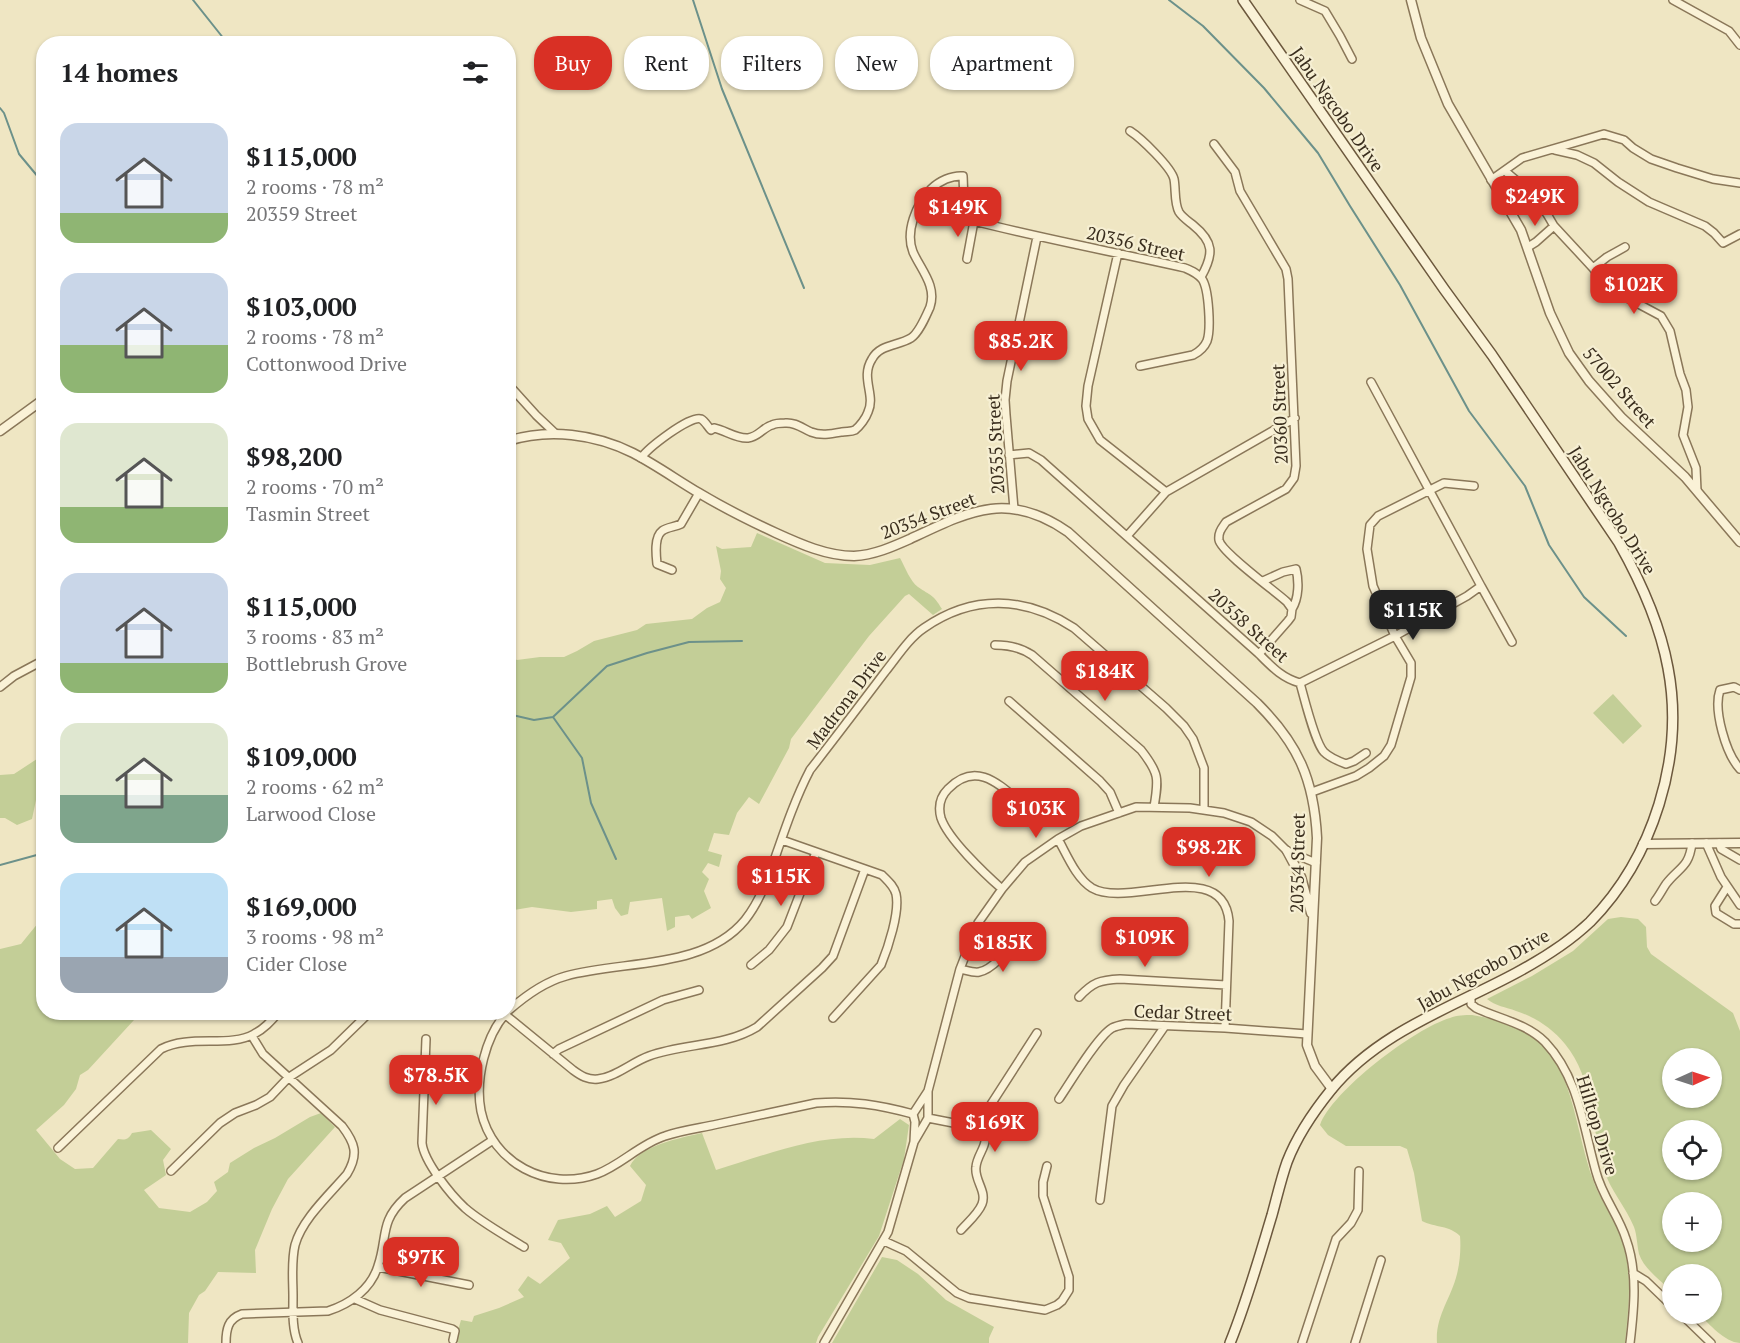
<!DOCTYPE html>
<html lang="en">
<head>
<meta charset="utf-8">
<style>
  :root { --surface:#fff; --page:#f6f6f6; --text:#202124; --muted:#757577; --accent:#d93025 }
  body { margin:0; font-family:"PT Serif",serif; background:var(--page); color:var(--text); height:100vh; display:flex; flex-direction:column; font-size:22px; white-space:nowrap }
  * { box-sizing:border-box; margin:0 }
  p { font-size:20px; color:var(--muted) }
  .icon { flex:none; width:33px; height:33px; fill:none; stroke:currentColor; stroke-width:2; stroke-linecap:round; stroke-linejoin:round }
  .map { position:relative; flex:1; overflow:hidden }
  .details { position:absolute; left:36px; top:36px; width:480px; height:984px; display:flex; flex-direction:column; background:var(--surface); border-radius:24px; box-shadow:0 2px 4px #0004 }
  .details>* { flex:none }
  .hud { position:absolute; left:534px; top:36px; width:570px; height:54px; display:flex; gap:12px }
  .needle { width:39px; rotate:87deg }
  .controls { position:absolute; left:1662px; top:1048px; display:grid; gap:12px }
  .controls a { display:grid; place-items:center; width:60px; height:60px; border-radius:50%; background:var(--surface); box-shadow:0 2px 4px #0004; font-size:30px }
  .price { position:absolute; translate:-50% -51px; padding:0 14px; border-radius:12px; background:var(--accent); color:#fff; font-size:20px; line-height:39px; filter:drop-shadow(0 2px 3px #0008) }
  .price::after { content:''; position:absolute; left:50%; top:36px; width:18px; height:14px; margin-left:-9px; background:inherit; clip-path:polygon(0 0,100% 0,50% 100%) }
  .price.on { background:#222; color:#fff }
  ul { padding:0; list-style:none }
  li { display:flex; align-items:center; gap:18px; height:150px; padding:0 24px }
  li span { display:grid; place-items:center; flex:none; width:168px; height:120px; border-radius:18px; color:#555 }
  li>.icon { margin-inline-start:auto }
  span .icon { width:72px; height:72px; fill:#fffc; stroke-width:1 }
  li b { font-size:26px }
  h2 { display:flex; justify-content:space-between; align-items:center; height:72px; padding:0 24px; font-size:26px }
  .tag { padding:0 21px; border-radius:24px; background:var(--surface); box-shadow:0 2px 4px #0004; font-size:21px; line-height:54px }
  .tag.on { background:var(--accent); color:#fff }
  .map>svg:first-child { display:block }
</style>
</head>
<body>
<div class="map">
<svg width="1740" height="1343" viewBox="0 0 1740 1343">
  <rect width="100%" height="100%" fill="#efe6c3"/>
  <path fill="#c3ce97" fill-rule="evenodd" d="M757 533 825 563 870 565 900 558C905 567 910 581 918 587 931 596 933 594 942 609L933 615 909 594 905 596 869 636 791 739 789 748 759 804 749 797 737 813 729 835 714 833 708 851 722 855 719 867 708 863 702 872 709 879 704 891 711 908 692 919 689 915 675 917V927L667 931 662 898 630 902 628 914 621 916 615 908 612 899 597 901V909L571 912 532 907 514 910 512 891 508 887 509 656 517 660 540 657H564L577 651 594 641 637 630 646 624 692 619 707 608 720 602 726 588 720 579 721 571 716 546 722 549 751 547Z
    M1613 694 1642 726 1623 744 1593 713Z
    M43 755V794L36 800 32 819 17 825 5 818H0V775L14 774Z
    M43 917 44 1012 144 1013 137 1015 134 1020 88 1070 80 1075 76 1089 64 1105 36 1130 60 1159 75 1169 93 1168 118 1139C125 1140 128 1140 132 1133L151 1130 171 1149 163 1160 166 1175 144 1190 159 1208 190 1212 207 1202 217 1191 214 1182 228 1172 230 1163 254 1148 275 1138 310 1117 321 1113 335 1127 288 1179 272 1209 255 1250 256 1273 218 1272 205 1291 199 1295 189 1313 188 1343H0V949L21 944Z
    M1621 917 1638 919 1646 927 1647 947 1651 954 1733 1013 1740 1031V1343C1724 1342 1710 1324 1698 1314H1712V1275H1672V1291C1661 1281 1644 1269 1639 1254 1637 1245 1637 1235 1634 1227 1626 1207 1610 1190 1604 1170 1591 1128 1594 1079 1565 1044 1552 1028 1535 1017 1516 1011 1506 1007 1495 1006 1487 999L1532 976 1573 951 1608 919ZM1672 1059H1712V1098H1672ZM1672 1131H1712V1170H1672ZM1672 1203H1712V1242H1672Z
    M1472 1015C1575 1031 1566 1097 1592 1177 1598 1196 1610 1212 1618 1230 1634 1269 1629 1303 1625 1343H1437C1435 1316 1451 1299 1457 1274 1460 1262 1461 1248 1460 1236 1449 1225 1436 1228 1422 1221L1414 1173 1407 1149 1400 1146H1346L1328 1135 1320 1125C1332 1091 1415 1028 1450 1018 1457 1015 1465 1015 1472 1015Z
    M900 1119 909 1125 904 1159 879 1236 818 1337 816 1343H459L455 1341 461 1320 472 1322 474 1316 499 1308 524 1297 518 1290 528 1276 540 1284 570 1258 561 1243 548 1240 558 1220 590 1214 607 1206 615 1217 641 1201 646 1185 630 1166C640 1145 681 1138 702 1133L716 1170C766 1155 821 1132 874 1139Z
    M882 1257 897 1260 918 1274 946 1300 994 1327 989 1338V1343H832Z"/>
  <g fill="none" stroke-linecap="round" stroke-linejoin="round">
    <path stroke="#6c918a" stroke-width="2" d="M193 0 228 44
      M693 0 722 89 804 288
      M1169 0 1203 26 1264 88 1318 153 1350 206 1400 285 1469 411 1525 486 1549 545 1584 597 1626 636
      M0 108 4 113 19 154 44 184
      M508 714 534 720 553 717 607 666 647 653 689 642 742 641
      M553 717 582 758 591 803 616 859
      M0 865 44 853"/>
    <defs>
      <path id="minor" d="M1300 0 1325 11 1340 36 1352 59
        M1673 0 1729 31 1740 45
        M1130 131C1141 138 1171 167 1174 179 1176 189 1174 203 1179 212 1182 217 1188 221 1193 225 1214 242 1214 254 1201 277
        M1214 144 1235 172 1240 191 1286 269 1288 279 1296 466 1294 478 1286 489 1226 522C1222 528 1218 532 1219 540 1221 552 1275 591 1287 602L1292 609 1291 617 1288 621 1259 654
        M1555 150 1577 155 1594 163 1618 182 1649 202 1705 226 1714 233 1723 243 1740 234
        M1505 171 1529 191 1547 214 1554 226 1593 268 1605 286 1661 316 1670 331 1680 374 1686 390 1688 407 1683 435 1696 468 1697 491
        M1491 180 1522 158 1604 134 1624 140 1633 148 1651 159 1677 168 1713 179 1740 183
        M1528 247 1536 242 1554 226
        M1118 253 1088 386 1086 406 1088 419 1100 440 1166 492
        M967 259 974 221
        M1593 268 1607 257 1625 247
        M508 384 536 415 556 434
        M1009 455 1029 453 1041 460 1259 654C1272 667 1282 678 1300 683L1395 636 1467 596 1481 586 1371 382
        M641 458C648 448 690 415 701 419 705 421 708 427 711 430L714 428C725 430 736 439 748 438 758 437 764 427 772 425 776 423 781 423 785 423 795 422 802 428 811 432 821 436 831 434 842 432 847 431 851 432 855 430 860 426 866 418 868 412 876 395 860 378 872 359 880 344 898 346 911 338 919 333 926 316 930 307 937 286 921 270 913 252 905 232 916 204 931 189 939 181 952 175 963 176 964 192 962 210 974 221 1044 239 1115 252 1185 268 1192 271 1197 273 1202 279 1209 289 1211 330 1207 341 1204 348 1199 352 1193 355L1140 366
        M1014 509 1006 415 1005 400 1007 381 1037 237
        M1127 536 1166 492 1295 418
        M672 570 657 564C656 555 654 537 662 531 667 527 675 527 681 524L699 493
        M1263 581 1283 572 1296 569C1299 581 1299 598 1292 609
        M1481 586 1512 642
        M995 645C1009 645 1020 647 1032 655L1141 750C1159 773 1159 778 1154 807
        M1300 683C1304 697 1315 743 1324 752 1330 758 1338 761 1346 764L1354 761 1366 753
        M0 687 14 676 44 660
        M1740 690 1734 687 1720 690C1713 710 1726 754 1740 769
        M1009 701 1100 781 1110 792 1119 813
        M1312 792 1356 776 1369 768 1384 756 1391 745 1411 677V663L1395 636 1373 586 1367 549 1370 525 1378 516 1444 483 1474 486
        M1058 839C1067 855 1076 878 1092 888 1128 909 1223 856 1229 921L1225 1028
        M782 840 882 875C888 881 894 886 896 894 900 912 888 948 881 965L833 1018
        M1706 843 1721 877 1740 905
        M1719 843 1721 849 1740 860
        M1727 887 1715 906 1716 913 1734 924H1740
        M1002 889C985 874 948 839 941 818 938 807 940 797 948 789 979 757 1004 790 1030 810
        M1655 901C1659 896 1662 890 1666 884 1679 867 1689 868 1692 843
        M751 965 769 950 787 927 816 852
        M960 969C966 970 973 973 979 972 996 969 1015 940 1026 928
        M1471 995V1004L1476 1008C1499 1019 1526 1023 1545 1042 1579 1078 1583 1126 1596 1172 1602 1196 1619 1216 1626 1239 1638 1272 1634 1309 1630 1343
        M1079 997C1093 982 1100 980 1120 979L1226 985
        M508 1011C525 996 544 982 566 976 623 960 704 970 745 920 760 901 768 878 776 855 786 826 796 797 810 770 835 738 860 705 885 672 897 657 909 638 924 628 973 594 1025 596 1074 628L1166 708 1184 726 1193 739 1204 768V810
        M502 1012 573 1070C581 1076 588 1080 598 1079 616 1077 632 1062 649 1056 684 1043 724 1047 757 1027L822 968 833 956 865 869
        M507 1012C485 1036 475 1080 481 1111 492 1163 547 1192 597 1174 621 1165 640 1144 665 1136 682 1130 701 1128 718 1124 751 1117 783 1110 816 1103 850 1100 880 1105 913 1114
        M252 1036 263 1054 342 1126C355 1143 359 1154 347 1174 330 1194 302 1219 295 1245 291 1262 293 1280 293 1297 293 1312 292 1329 298 1343
        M426 1039 422 1143C424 1162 451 1195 465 1208 481 1222 506 1236 524 1247
        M553 1054 559 1049 663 1000 699 990
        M1059 1099C1070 1083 1097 1037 1112 1028 1116 1026 1121 1025 1126 1024L1225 1028 1307 1034
        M913 1114 928 1091
        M928 1118 979 1128C994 1141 977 1152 976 1167 974 1180 987 1191 982 1204 978 1214 968 1222 961 1230
        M979 1128 988 1109 1037 1033
        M914 1142 928 1118V1091L960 969 978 923 1002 889 1025 862 1058 839 1081 826 1136 807 1190 808 1224 813 1251 822 1272 836 1287 851 1316 863
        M58 1148 161 1049C190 1034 229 1048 254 1034 264 1029 271 1021 279 1012
        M171 1171 220 1123 235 1113 256 1105 270 1097 288 1078 331 1050 370 1012
        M1100 1200 1112 1106 1124 1085 1165 1026
        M884 1241 906 1251 957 1293 969 1298 1045 1310 1057 1305 1062 1301 1069 1290V1277L1043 1196V1182L1047 1166
        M378 1267 469 1285
        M1633 1273 1646 1281 1672 1306
        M355 1299 380 1310 452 1329 455 1331 453 1340
        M1681 1314 1711 1343
        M226 1343C226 1329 228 1319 242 1314L328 1311C350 1304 371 1289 378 1266 388 1237 379 1222 405 1198L493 1140
        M824 1343 888 1232 914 1142 915 1122 913 1114
        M1302 1343 1336 1239 1351 1223 1358 1210 1359 1171
        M1355 1343 1381 1260"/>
      <path id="tertiary" d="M1411 0 1421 38 1448 104 1521 230 1550 313 1569 353 1589 381 1621 417 1685 477 1740 542
        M0 431 44 399
        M508 441C549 428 595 434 633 453 656 465 677 480 699 493 724 508 750 521 776 533 800 544 827 556 854 556 874 555 892 547 910 539 969 511 1008 490 1068 532L1257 703C1298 744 1314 779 1317 838L1307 1045 1315 1066 1332 1089
        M1643 844 1740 843
        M1287 851 1301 877 1311 913"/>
      <path id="secondary" d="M1230 1343C1247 1301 1259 1258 1272 1215 1277 1197 1281 1179 1287 1162 1297 1136 1314 1111 1331 1090 1378 1032 1453 1007 1516 973 1542 959 1569 942 1590 922 1653 858 1685 757 1668 668 1660 624 1641 582 1619 543L1492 355 1444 289 1243 0"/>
    </defs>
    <use href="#minor" stroke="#8a7759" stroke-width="10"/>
    <use href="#tertiary" stroke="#8a7759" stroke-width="11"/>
    <use href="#secondary" stroke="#6c583d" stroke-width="12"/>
    <use href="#minor" stroke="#faf2d7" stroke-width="7"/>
    <use href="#tertiary" stroke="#faf2d7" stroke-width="8"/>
    <use href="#secondary" stroke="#faf2d7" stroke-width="9"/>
  </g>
  <g text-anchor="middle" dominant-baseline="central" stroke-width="4.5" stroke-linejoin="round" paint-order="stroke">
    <g font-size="18" fill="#3a2e1e" stroke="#f6efd3">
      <text transform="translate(1338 109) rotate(55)">Jabu Ngcobo Drive</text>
      <text transform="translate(1136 243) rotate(13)">20356 Street</text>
      <text transform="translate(1620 387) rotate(49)">57002 Street</text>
      <text transform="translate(1279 414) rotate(-92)">20360 Street</text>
      <text transform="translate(995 444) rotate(-93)">20355 Street</text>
      <text transform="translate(1613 510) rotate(58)">Jabu Ngcobo Drive</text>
      <text transform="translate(928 515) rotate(-21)">20354 Street</text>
      <text transform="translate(1249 625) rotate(42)">20358 Street</text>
      <text transform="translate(846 699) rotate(-53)">Madrona Drive</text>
      <text transform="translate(1297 863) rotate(-89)">20354 Street</text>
      <text transform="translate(1483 969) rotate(-29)">Jabu Ngcobo Drive</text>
      <text transform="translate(1183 1012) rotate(2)">Cedar Street</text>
      <text transform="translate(1598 1125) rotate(73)">Hilltop Drive</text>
    </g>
  </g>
</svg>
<div class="controls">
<a><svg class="needle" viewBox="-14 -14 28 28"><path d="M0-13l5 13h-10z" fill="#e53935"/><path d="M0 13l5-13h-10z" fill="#757577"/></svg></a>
<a><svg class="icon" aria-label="locate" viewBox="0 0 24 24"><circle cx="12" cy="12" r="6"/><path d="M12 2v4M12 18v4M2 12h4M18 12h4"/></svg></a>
<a>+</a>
<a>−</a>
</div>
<b class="price" style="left:1535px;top:227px">$249K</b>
<b class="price" style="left:958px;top:238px">$149K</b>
<b class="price" style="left:1634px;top:315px">$102K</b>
<b class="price" style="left:1021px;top:372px">$85.2K</b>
<b class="price on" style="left:1413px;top:641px">$115K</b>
<b class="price" style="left:1105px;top:702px">$184K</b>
<b class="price" style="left:1036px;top:839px">$103K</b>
<b class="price" style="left:1209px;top:878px">$98.2K</b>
<b class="price" style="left:781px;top:907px">$115K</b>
<b class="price" style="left:1145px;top:968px">$109K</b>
<b class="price" style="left:1003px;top:973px">$185K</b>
<b class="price" style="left:436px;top:1106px">$78.5K</b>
<b class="price" style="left:995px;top:1153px">$169K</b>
<b class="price" style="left:421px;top:1288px">$97K</b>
<div class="hud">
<a class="tag on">Buy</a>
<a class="tag">Rent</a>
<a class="tag">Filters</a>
<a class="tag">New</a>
<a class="tag">Apartment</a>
</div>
<section class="details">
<h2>14 homes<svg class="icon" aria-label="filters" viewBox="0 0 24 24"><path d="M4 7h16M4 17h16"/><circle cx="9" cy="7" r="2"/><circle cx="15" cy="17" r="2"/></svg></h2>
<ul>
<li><span style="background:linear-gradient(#c9d6e8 75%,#8fb573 0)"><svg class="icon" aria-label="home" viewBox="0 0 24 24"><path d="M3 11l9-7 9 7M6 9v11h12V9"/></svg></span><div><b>$115,000</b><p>2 rooms · 78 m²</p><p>20359 Street</p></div></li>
<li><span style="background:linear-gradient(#c9d6e8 60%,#8fb573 0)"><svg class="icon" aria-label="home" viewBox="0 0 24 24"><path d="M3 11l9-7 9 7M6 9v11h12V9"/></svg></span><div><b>$103,000</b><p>2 rooms · 78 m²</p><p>Cottonwood Drive</p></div></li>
<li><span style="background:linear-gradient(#dfe7d0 70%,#8fb573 0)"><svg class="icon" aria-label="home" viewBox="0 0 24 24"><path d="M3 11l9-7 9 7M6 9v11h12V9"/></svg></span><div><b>$98,200</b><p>2 rooms · 70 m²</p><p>Tasmin Street</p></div></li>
<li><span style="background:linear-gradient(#c9d6e8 75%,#8fb573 0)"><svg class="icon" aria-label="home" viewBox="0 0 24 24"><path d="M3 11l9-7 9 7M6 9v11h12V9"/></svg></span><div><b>$115,000</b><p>3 rooms · 83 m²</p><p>Bottlebrush Grove</p></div></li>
<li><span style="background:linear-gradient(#dfe7d0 60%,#7fa58c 0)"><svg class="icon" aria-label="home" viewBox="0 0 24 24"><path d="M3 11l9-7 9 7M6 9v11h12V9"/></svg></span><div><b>$109,000</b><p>2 rooms · 62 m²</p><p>Larwood Close</p></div></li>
<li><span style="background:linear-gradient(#bfe0f5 70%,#9aa5b1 0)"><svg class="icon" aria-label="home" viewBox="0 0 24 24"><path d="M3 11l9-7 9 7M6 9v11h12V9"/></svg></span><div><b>$169,000</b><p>3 rooms · 98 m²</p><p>Cider Close</p></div></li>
</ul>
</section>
</div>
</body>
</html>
